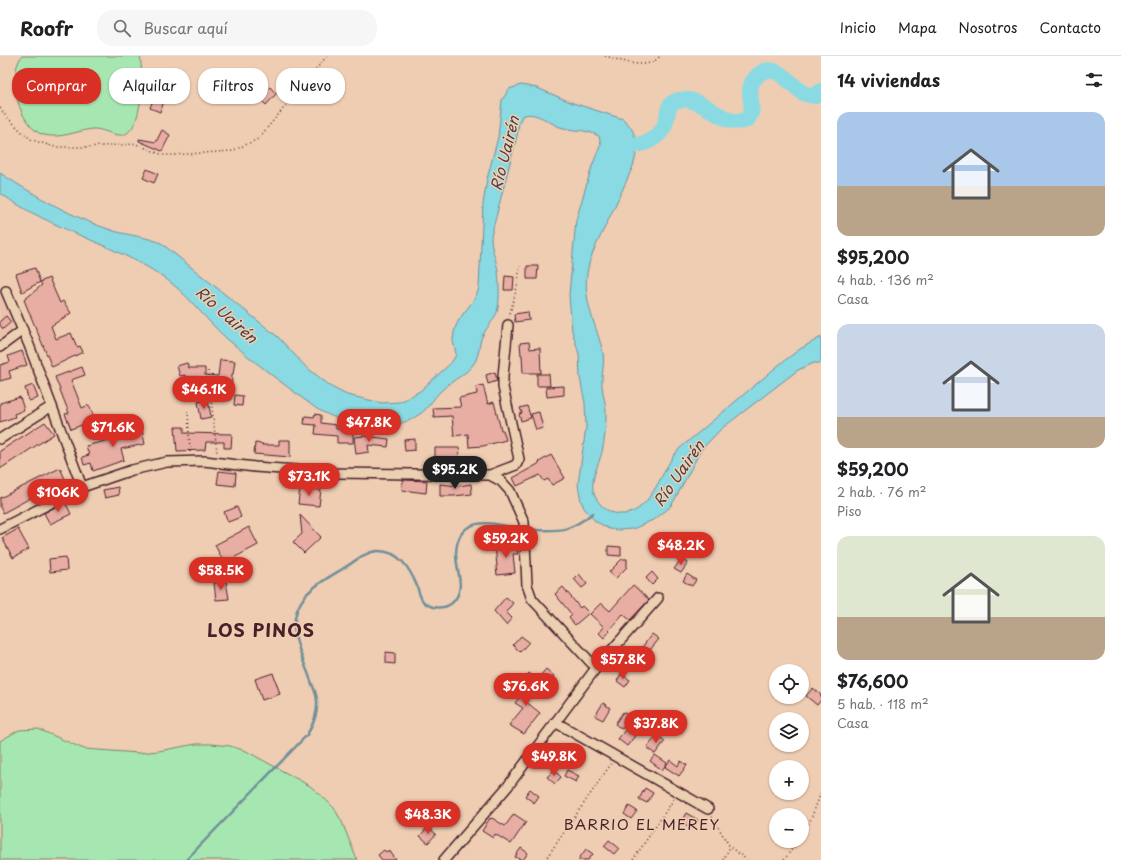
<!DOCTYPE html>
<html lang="es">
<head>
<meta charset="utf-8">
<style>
  :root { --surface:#fff; --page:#f6f6f6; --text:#202124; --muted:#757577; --line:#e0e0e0; --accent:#d93025 }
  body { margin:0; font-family:"Playpen Sans",sans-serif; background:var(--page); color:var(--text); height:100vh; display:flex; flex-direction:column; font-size:15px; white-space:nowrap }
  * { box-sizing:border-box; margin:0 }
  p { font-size:13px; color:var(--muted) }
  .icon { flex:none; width:22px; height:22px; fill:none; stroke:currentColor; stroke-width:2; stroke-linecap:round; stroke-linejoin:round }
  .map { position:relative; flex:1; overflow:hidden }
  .details { display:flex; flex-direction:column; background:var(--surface); width:300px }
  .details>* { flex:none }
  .guide { position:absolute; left:12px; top:12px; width:380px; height:36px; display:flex; gap:8px }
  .fabs { position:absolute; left:769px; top:608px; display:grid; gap:8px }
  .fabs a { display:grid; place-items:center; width:40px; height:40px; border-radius:50%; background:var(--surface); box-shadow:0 1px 3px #0004; font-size:20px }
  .price { position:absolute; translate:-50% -34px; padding:0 9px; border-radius:14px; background:var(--accent); color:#fff; font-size:13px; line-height:26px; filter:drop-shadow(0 1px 2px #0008) }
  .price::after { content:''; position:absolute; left:50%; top:24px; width:12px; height:9px; margin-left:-6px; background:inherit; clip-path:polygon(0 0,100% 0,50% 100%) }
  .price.on { background:#222; color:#fff }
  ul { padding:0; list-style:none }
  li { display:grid; align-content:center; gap:8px; height:212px; padding:0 16px }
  li span { display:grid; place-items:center; height:124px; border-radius:12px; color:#555 }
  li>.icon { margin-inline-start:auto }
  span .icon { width:72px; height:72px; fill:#fffc; stroke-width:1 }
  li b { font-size:17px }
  h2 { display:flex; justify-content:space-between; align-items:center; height:48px; padding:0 16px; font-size:17px }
  .tag { padding:0 14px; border-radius:16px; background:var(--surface); box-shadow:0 1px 3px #0004; font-size:14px; line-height:36px }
  .tag.on { background:var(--accent); color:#fff }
  header { display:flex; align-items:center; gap:24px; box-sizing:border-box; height:56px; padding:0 20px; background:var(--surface); border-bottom:1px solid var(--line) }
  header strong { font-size:19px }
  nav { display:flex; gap:22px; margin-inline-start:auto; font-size:14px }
  .search { width:280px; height:36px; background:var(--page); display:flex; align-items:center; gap:10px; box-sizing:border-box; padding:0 14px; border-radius:16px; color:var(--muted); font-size:15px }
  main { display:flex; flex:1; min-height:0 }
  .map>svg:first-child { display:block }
</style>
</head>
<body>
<header>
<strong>Roofr</strong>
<div class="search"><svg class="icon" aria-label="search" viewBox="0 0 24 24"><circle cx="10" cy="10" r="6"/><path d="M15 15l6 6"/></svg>Buscar aquí</div>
<nav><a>Inicio</a><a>Mapa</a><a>Nosotros</a><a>Contacto</a></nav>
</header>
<main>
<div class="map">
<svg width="821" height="804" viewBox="0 0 821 804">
  <rect width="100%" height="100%" fill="#efcdb2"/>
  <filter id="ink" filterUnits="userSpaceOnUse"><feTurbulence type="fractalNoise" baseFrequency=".025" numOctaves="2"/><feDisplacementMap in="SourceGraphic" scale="8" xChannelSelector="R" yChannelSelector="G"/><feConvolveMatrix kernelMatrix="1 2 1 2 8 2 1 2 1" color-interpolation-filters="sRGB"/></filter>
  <g filter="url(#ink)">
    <path fill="#eac1ab" d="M0 235 15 272 0 283Z"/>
    <path fill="#a6e7b1" stroke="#78836e" d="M22 0H140C143 15 144 76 122 79 113 80 102 72 92 73 76 75 61 83 44 79 19 72 6 20 22 0Z
      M38 673 84 693 139 697 159 695 196 688H212L230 690 246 695 310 730 323 741 334 752 342 766 357 804H0V685L19 674Z"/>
    <path fill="#89dae3" stroke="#708f99" d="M521 29 537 32 573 47 623 63C638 75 639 93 633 110 624 131 614 152 604 173 597 188 589 201 587 218 583 247 597 270 603 297 605 308 601 319 602 330 603 339 606 348 606 357 606 370 605 383 602 396 599 408 591 422 593 434 596 448 609 459 624 458 652 456 662 411 679 393L780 308 800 293 821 281V307H814L798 314 721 373 701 394 674 445 669 452 655 463 633 473 617 474 609 473 595 465 584 452 581 445 578 429 586 371 585 347 580 322 579 298 572 275 569 239 576 164 592 110 601 88 599 80C583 72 575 76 560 71 549 67 535 54 522 60L519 67 517 80 491 180C491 195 496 202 498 215 499 226 500 241 498 252 496 264 485 272 481 283 479 290 479 297 476 304 469 318 453 323 442 334 434 341 429 352 420 358 388 380 348 370 317 353 286 330 255 307 226 282 204 262 187 237 162 220 111 187 50 173 0 137V117C34 139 75 163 114 175 131 180 144 180 161 187L278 281 306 311 333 332 347 339 382 347 399 346 406 343 420 335 451 307 456 299C456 294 453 289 453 284 454 259 473 253 479 232L483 148 487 123 498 81 502 44 509 33Z"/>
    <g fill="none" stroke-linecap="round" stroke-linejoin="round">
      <path stroke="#708f99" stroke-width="2.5" d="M534 474C563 475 570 475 593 457
        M186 804 307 679C313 668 318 658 317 645 317 639 314 633 312 628 302 597 282 570 305 540 315 528 331 520 344 512 354 506 365 496 377 495 399 494 410 513 417 530 418 535 420 540 422 544 429 553 443 554 452 547 467 533 456 515 456 498 457 460 489 465 515 472"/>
      <path stroke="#89dae3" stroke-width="16" d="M615 91C627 90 641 90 651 84 658 80 664 73 666 65 669 55 666 47 679 44 703 39 724 73 747 64 759 50 742 37 756 21 773 2 790 28 803 37 806 39 811 39 815 40L821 35"/>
    </g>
    <path fill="#e8aea4" stroke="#4a1f2b" d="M270 31 276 38 266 49 259 42Z
      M154 41 164 45 160 56 150 52Z
      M162 74 170 79 162 95 139 85V83L156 86Z
      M147 113 158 118 154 127 143 122Z
      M527 210H538L537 223H527Z
      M35 212 40 226 22 236 16 218Z
      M505 220 514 221 513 234H504Z
      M49 222 60 247 63 245 71 257 51 270 56 283 71 277 77 291 80 290 83 296 52 311 24 244 42 229 40 226Z
      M528 256 529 264 515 266 514 258Z
      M6 260 11 266 3 273 0 269V265Z
      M529 286 530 293 540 292 541 317H523L522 299H521L520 287Z
      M22 295 27 309 9 315 11 322 0 325V309L10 306 8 300Z
      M220 304 235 305 233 318H232L231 344H206L200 321H185V319L180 320 177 310 187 307 189 312H205V319L218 320Z
      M82 311 85 319 71 324 82 352 89 349 95 364 71 373 65 358 69 357 55 321Z
      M495 316 497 325 488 328 486 319Z
      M537 318H549L550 330H537Z
      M33 329 38 342 29 345 25 332Z
      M483 329 488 348 494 346 501 374H503L506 384 483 390 469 391 468 378 454 380 452 360 434 361 433 352 461 351 459 342 477 338 476 331Z
      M564 330V339L547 341 546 331Z
      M235 339 243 340 242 350 234 349Z
      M20 341 24 354 14 358 15 361 0 366V347Z
      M208 344 211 361 201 363 198 346Z
      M527 350 531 362 521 365 519 358 522 357 520 352Z
      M539 356 543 372 536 374 531 358Z
      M315 358 321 359V367L336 369V373H353V387H337V380L315 378 316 369 304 368 305 360 314 361Z
      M45 366 54 378 0 413V395Z
      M141 369 145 388 121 393 124 404 93 415 91 407 84 409 82 401 89 399 86 390 112 383 111 376Z
      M175 371H184V377L232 378 231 392H224V386H206L205 394 177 395Z
      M365 380 389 383 388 391 368 389 369 396 356 398 354 381Z
      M415 383V394L405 395 404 384Z
      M279 384H290V401L254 398 255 387 263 388 262 389H279Z
      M435 392H460L459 402 435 401Z
      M551 399 565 422 552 429 548 423 544 425 540 419 517 430 513 422 540 407 539 406Z
      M60 412 66 425 49 432 3 457 0 451V442Z
      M219 415 236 417 235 430 217 428Z
      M403 424 427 425 426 437 402 434Z
      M440 428 458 430 471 428 472 438 454 440H440Z
      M118 431 119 439 105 442 103 434Z
      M300 431 321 434 319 450 298 448Z
      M65 446 71 458 50 468 44 457Z
      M237 451 241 461 228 466 224 456Z
      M300 459 321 481 304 497 293 486 302 478Z
      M249 471 258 489 224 507 215 489Z
      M18 473 29 493 13 502 2 482Z
      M516 488 518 498H513L515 517 497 519 496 510H497L495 490Z
      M608 490 621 491V500L608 499Z
      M66 501 67 514 50 516 49 503Z
      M682 502 688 507 681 517 674 513Z
      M622 503H627V511L616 522 609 516Z
      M652 516 658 523 652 529 646 522Z
      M579 518 587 528 582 532 574 523Z
      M687 518 696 524 692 530 683 525Z
      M226 525 229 543 216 544 214 527Z
      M633 529 649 544 630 564 623 558 609 574 610 575 604 582 599 577 604 571 590 558 601 547 610 555Z
      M563 531 580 552 582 550 589 557 575 569 569 562 572 559 555 538Z
      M506 541 513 547 506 556 512 562 506 569 494 555Z
      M652 578 659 583 642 604 636 599Z
      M521 580 529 586 520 596 513 589Z
      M386 596 395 597V608L386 607Z
      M546 613 554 620 548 626 540 620Z
      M273 617 280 638 262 644 255 623Z
      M529 617 540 627 525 645 540 657 524 678 509 669 523 652 515 647 528 631 521 626Z
      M621 618 630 624 625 631 617 625Z
      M813 632 821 639V644L817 649 806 640Z
      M603 647 610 652 603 664 595 660Z
      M623 656 631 661 622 673 615 668Z
      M626 673 635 680 627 690 618 683Z
      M657 679 665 685 655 698 647 692Z
      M566 689 572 693 570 696 574 699 569 708 561 702 563 696 562 695Z
      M655 699 667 707 662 714 650 705Z
      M670 704 678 710 681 705 687 709 679 720 665 711Z
      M554 714 561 721 555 728 547 721Z
      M567 714 579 720 576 726 564 720Z
      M645 732 653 737 647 747 639 743Z
      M530 733 539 740 534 747 525 740Z
      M629 750 637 755 631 763 624 758Z
      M686 757 698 764 693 773 681 766Z
      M422 758 431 765 426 771 417 764Z
      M514 758 526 766 511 788 495 778 493 782 482 775 490 762 491 763 492 762 505 770Z
      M428 771 436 778 428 787 420 780Z
      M609 784 619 792 614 798 604 790Z
      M521 792 528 797 523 804 515 801Z
      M586 793 593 798 588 804H578Z
      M384 794 386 796 389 794 396 804H382L378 799Z"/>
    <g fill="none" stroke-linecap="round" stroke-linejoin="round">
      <defs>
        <path id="minor" d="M6 235 29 289 82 431
          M0 291 23 274
          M0 383 52 350
          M490 419 516 409 519 403 503 331V320L508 269
          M0 473 82 431 132 414 167 406 204 405 255 411 335 417 490 419 501 425 510 435 524 466 527 529 532 543 596 612
          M555 666 708 753
          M444 804 508 730 596 612 658 542"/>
      </defs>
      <use href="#minor" stroke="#4a1f2b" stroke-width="12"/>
      <path stroke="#4a1f2b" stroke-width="1.5" stroke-dasharray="1 3" stroke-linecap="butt" d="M605 0C621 4 647 16 660 0
        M0 52 5 59 22 76 32 84 55 91H84L136 88 163 99H173L232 95 258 83 327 0
        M509 261 517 231 520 210
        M208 315 217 397
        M188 355 190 397
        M712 761 730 791 747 804
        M802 778 810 765 821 737
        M545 804 611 708
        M633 804 674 743
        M723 804 730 791
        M784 804 798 785"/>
      <use href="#minor" stroke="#ebd0b2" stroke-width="9"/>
    </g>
  </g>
  <g text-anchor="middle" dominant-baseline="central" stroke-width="3" stroke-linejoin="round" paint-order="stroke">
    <g font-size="15" font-style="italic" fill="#533b47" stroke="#ebd0b2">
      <text transform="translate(504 97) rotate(-76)">Río Uairén</text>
      <text transform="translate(227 258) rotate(42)">Río Uairén</text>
      <text transform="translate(678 417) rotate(-55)">Río Uairén</text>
    </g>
    <g font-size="15" letter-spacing="1" fill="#4a1f2b" stroke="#ebd0b2">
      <text x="642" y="767">BARRIO EL MEREY</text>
    </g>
    <g font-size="18" font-weight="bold" letter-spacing="1" fill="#4a1f2b" stroke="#ebd0b2">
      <text x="261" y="573">LOS PINOS</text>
    </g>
  </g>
</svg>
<div class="fabs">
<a><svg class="icon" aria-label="locate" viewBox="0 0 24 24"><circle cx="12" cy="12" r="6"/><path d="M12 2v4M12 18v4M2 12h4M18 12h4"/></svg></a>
<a><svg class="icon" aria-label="layers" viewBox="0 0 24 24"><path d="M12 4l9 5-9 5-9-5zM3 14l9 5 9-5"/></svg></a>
<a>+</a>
<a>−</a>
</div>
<b class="price" style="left:204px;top:354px">$46.1K</b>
<b class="price" style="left:369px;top:387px">$47.8K</b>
<b class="price" style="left:113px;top:392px">$71.6K</b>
<b class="price on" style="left:455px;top:434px">$95.2K</b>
<b class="price" style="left:309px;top:441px">$73.1K</b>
<b class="price" style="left:58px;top:457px">$106K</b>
<b class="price" style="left:506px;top:503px">$59.2K</b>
<b class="price" style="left:681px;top:510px">$48.2K</b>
<b class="price" style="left:221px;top:535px">$58.5K</b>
<b class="price" style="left:623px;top:624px">$57.8K</b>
<b class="price" style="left:526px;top:651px">$76.6K</b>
<b class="price" style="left:656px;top:688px">$37.8K</b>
<b class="price" style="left:554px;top:721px">$49.8K</b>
<b class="price" style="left:428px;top:779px">$48.3K</b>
<div class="guide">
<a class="tag on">Comprar</a>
<a class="tag">Alquilar</a>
<a class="tag">Filtros</a>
<a class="tag">Nuevo</a>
</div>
</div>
<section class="details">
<h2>14 viviendas<svg class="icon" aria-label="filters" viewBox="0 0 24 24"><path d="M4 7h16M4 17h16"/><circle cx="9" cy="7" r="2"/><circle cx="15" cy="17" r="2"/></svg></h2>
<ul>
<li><span style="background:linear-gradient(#a9c7e8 60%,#b9a48a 0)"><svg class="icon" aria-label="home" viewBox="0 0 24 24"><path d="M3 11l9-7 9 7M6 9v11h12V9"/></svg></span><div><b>$95,200</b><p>4 hab. · 136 m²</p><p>Casa</p></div></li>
<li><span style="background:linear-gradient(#c9d6e8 75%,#b9a48a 0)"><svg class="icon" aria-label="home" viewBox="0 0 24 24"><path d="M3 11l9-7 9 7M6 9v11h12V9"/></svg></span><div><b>$59,200</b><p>2 hab. · 76 m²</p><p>Piso</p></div></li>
<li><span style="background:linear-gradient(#dfe7d0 65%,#b9a48a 0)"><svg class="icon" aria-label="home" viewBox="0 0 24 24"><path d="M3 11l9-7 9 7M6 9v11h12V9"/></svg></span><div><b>$76,600</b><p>5 hab. · 118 m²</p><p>Casa</p></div></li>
</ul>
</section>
</main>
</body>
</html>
